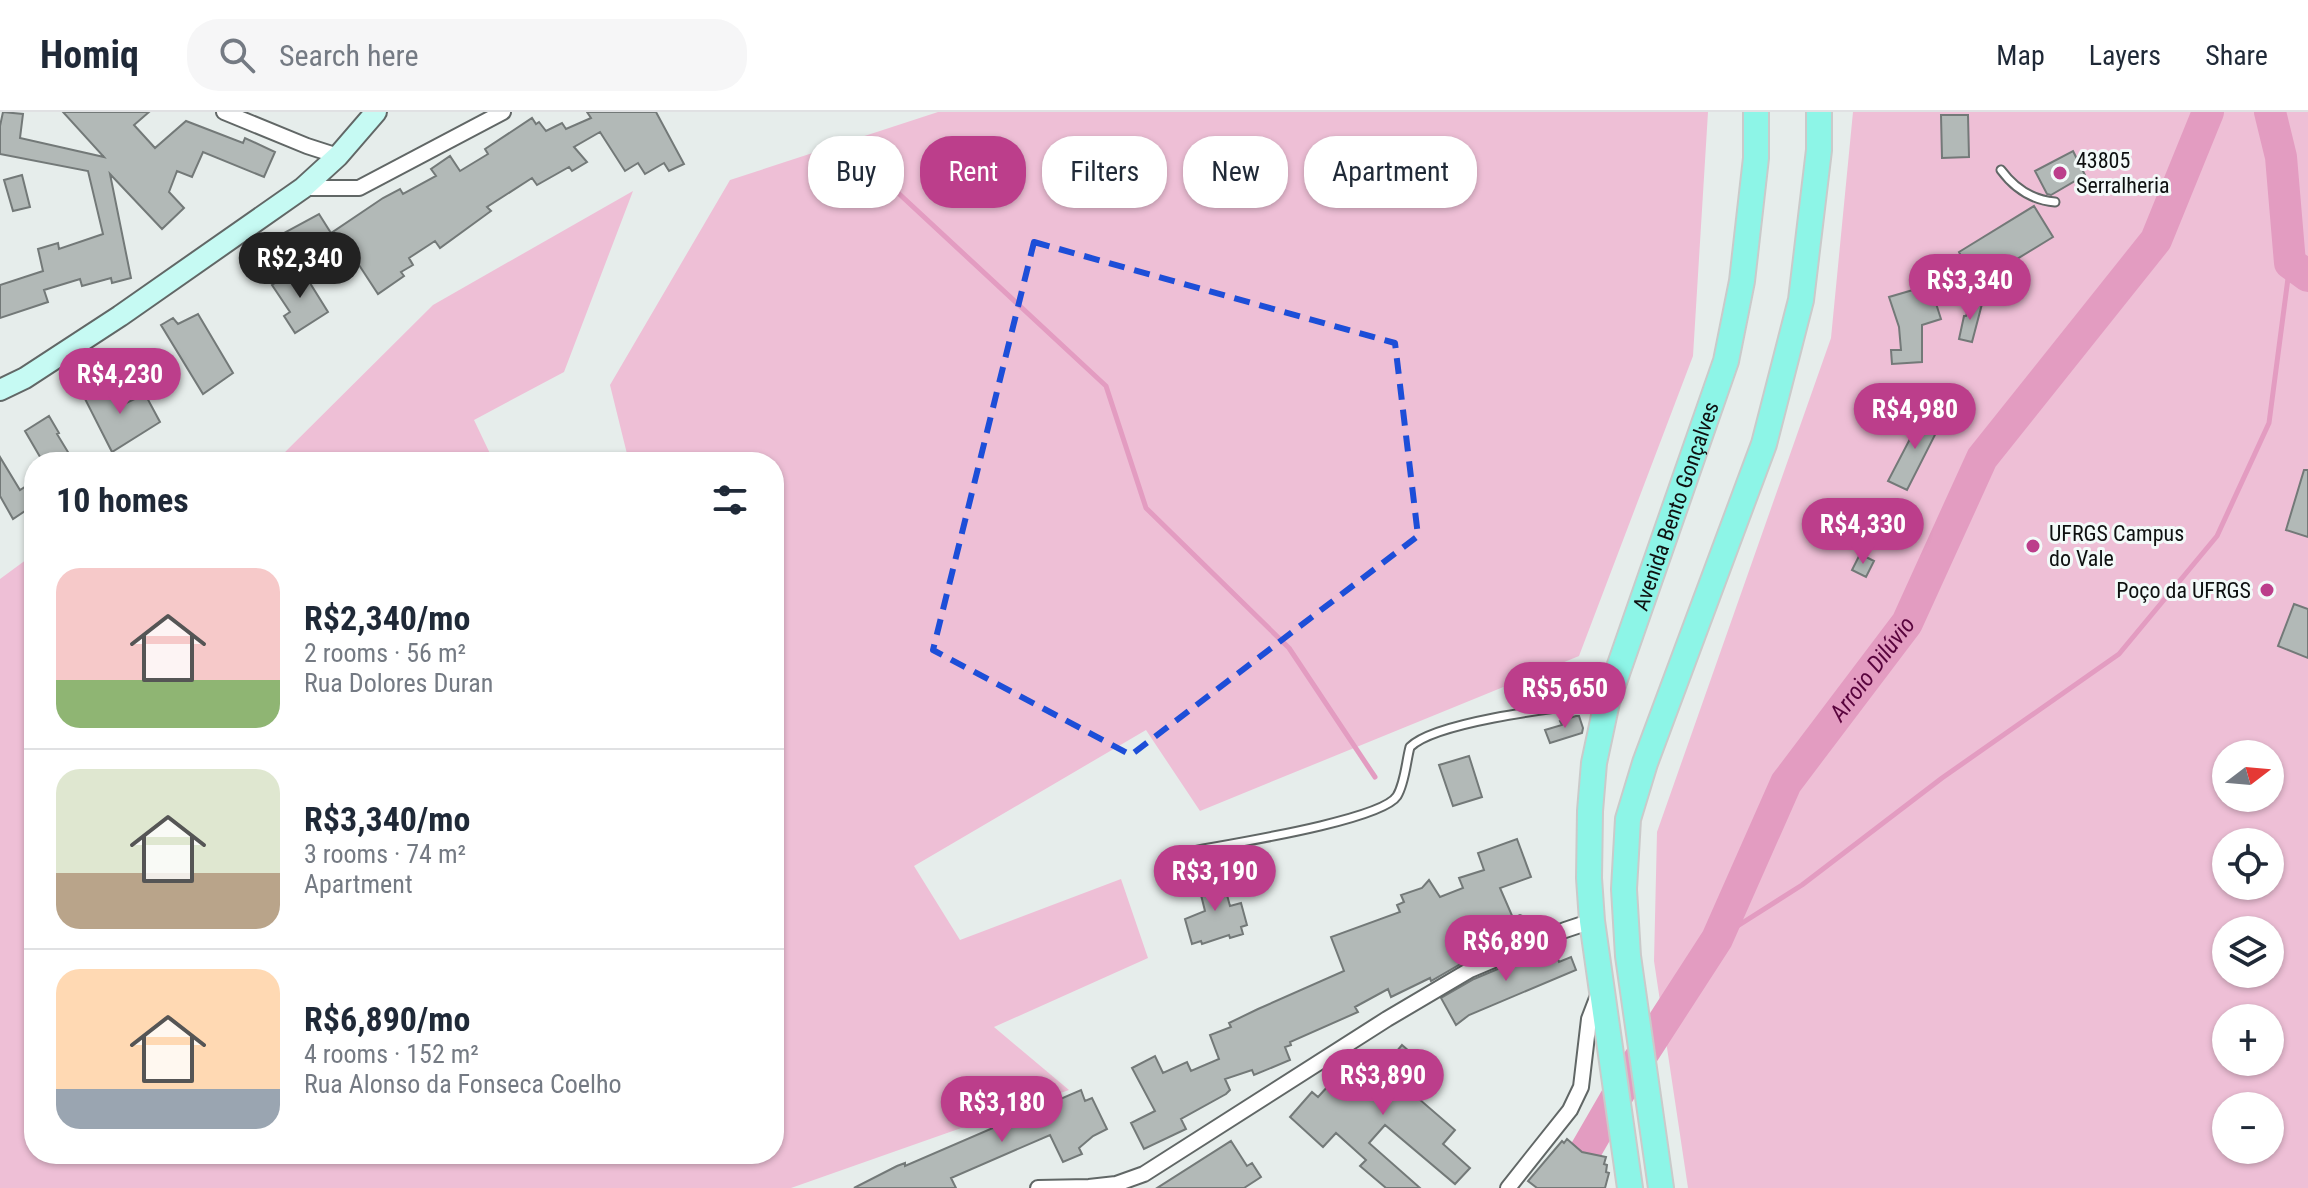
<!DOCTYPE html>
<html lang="en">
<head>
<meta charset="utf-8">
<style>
  :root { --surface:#fff; --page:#f6f6f7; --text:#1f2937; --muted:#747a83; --line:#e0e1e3; --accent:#bc3e8b }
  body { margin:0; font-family:"Roboto Condensed",sans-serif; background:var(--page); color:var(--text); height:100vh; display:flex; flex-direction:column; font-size:30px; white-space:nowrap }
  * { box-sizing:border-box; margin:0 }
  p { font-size:26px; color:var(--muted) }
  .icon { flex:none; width:44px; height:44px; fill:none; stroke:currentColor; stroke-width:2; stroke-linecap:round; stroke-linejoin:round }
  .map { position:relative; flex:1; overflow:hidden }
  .sheet { position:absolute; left:24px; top:340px; width:760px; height:712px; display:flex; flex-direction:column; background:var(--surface); border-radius:32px; box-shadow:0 2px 6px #0004 }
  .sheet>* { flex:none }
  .guide { position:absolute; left:808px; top:24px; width:760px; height:72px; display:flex; gap:16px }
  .needle { width:52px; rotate:74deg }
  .controls { position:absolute; left:2212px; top:628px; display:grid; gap:16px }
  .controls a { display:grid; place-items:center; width:72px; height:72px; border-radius:50%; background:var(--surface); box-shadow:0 2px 6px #0004; font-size:40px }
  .price { position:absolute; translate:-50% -68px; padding:0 18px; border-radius:28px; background:var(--accent); color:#fff; font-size:26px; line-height:52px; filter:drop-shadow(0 2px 4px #0008) }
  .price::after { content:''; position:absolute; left:50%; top:48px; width:24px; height:18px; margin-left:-12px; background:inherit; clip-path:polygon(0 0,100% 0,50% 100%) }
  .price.active { background:#222; color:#fff }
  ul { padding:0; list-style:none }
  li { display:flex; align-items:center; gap:24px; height:200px; padding:0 32px }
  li+li { border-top:2px solid var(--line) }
  li span { display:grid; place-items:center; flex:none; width:224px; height:160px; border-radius:24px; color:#555 }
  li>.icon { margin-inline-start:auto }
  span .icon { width:96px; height:96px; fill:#fffc; stroke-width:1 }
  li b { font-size:34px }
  h2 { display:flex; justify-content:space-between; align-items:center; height:96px; padding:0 32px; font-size:34px }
  .tag { padding:0 28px; border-radius:32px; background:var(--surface); box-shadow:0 2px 6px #0004; font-size:28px; line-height:72px }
  .tag.active { background:var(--accent); color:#fff }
  header { display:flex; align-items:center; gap:48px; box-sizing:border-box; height:112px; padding:0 40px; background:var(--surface); border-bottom:2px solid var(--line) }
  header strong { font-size:38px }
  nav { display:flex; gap:44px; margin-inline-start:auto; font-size:28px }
  .search { width:560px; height:72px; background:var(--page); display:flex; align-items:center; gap:20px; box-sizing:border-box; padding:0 28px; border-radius:32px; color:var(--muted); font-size:30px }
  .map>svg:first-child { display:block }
</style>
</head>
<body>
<header>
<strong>Homiq</strong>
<div class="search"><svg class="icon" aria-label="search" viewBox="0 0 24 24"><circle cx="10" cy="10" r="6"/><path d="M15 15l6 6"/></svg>Search here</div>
<nav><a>Map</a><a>Layers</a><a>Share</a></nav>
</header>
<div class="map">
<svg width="2308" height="1076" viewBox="0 0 2308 1076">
  <rect width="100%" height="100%" fill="#e6edeb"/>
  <path fill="#eebfd6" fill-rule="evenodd" d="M938 0H1708L1693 244 1579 544 1200 699 1146 618 914 754 960 828 1121 767 1148 846 994 915 1069 978 791 1076H0V467L34 442V1042H774V350H629L610 273 730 68Z
    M1853 0H2308V1076H1688L1654 849 1657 720 1831 226ZM2226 642H2270V686H2226ZM2226 730H2270V774H2226ZM2226 818H2270V862H2226ZM2226 906H2270V950H2226ZM2226 994H2270V1038H2226Z
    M633 79 564 260 474 308 494 350H275L433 193Z"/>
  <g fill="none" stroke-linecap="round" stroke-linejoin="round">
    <path stroke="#e39cc1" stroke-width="5" d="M867 52 1106 274 1146 396 1289 536 1375 665
      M1717 827 1802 773 1942 666 2119 542 2217 424 2269 311 2290 151"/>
    <g stroke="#e39cc1" stroke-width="32">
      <path d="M2270 0 2281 45 2290 151 2308 164"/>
      <path id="s1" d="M1564 1076 1631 960 1717 827 1786 671 1907 511 1982 346 2156 128 2208 0"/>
    </g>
  </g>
  <path fill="#b2b9b7" stroke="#737978" stroke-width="2" d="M3 0 23 2 20 26 104 45 63 0H149L134 13 155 36 186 9 243 31 245 26 275 40 264 65 203 40 192 65 177 59 169 80 184 96 162 117 110 62 131 166 112 171 111 166 82 174 80 167 44 178 48 190 0 206V173L43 159 38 137 58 131 59 137 103 122 88 59 0 42V14Z
    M587 0H656L684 52 669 59 664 51 645 62 638 51 625 59 600 20 574 35 587 50 572 59 569 55 537 73 532 66 487 95 491 99 440 136 435 129 409 146 413 153 401 160 404 164 378 182 359 153 355 148 349 152 337 134 325 141 323 138 300 151 282 122 319 102 331 121 383 86 400 77 403 82 436 64 431 57 450 44 460 59 488 42 485 37 532 6 536 12 539 10 546 19 562 11 566 17 591 6Z
    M1941 3H1968L1969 45 1942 46Z
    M2073 39 2085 63 2051 83 2047 82 2035 59Z
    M22 63 30 95 13 99 4 68Z
    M2034 94 2053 125 1976 172 1959 140Z
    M300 155 328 200 295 221 284 204 290 200 272 173Z
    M1930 173 1941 207 1922 213V250L1892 252 1891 238H1901L1899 215 1889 185Z
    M1971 189 1982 192 1972 230 1959 227 1964 204H1966Z
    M198 202 233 261 203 282 161 213 173 206 178 212Z
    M105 269 118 295 145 282 160 310 112 340 82 281Z
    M1924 300 1942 309 1907 378 1888 369Z
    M49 304 59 321 57 322 74 350H43L25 319Z
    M0 345 20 378 34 369V393L13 407 0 384Z
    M2304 358H2308V425L2286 418Z
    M1861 391 1881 399 1871 426 1850 419 1856 396 1859 397Z
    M1860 442 1874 449 1866 465 1852 458Z
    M2294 492 2308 497V546L2278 534Z
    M1576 604H1579L1583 616 1582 621 1550 631 1545 618 1562 613 1560 609Z
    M1469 644 1482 685 1453 694 1439 653Z
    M1517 727 1531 765 1500 776 1513 806 1520 803 1533 808 1542 817 1466 849 1431 869 1430 866 1391 885 1388 877 1355 895 1358 900 1290 930 1291 933 1285 935 1290 948 1254 963 1252 958 1225 967 1230 978 1226 982 1181 1007 1186 1017 1144 1037 1131 1011 1155 999 1132 956 1155 944 1163 961 1187 950 1191 959 1219 947 1210 923 1231 915 1229 911 1258 897 1344 859 1331 825 1400 800 1397 793 1404 790 1401 783 1422 776 1429 768 1440 785 1463 776 1459 766 1484 758 1478 741Z
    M1221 761 1230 794 1241 791 1247 813 1241 815 1243 822 1230 826 1229 823 1202 832 1201 829 1192 832 1185 807 1205 799 1197 767Z
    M1553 834 1559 850 1571 845 1576 858 1469 903 1456 913 1441 886 1474 867Z
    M1402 933 1439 965 1419 987 1455 1018 1443 1032 1470 1056 1455 1072 1385 1013 1369 1031 1420 1076H1386L1360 1054 1366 1048 1336 1021 1323 1035 1290 1005 1312 980 1318 985 1353 947 1374 966Z
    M1081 978 1085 989 1092 986 1107 1017 1093 1024 1079 1036 1082 1042 1063 1050 1050 1023 951 1066 956 1076H854L897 1054 905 1051V1054Z
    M1567 1027 1582 1040 1606 1045 1604 1052 1607 1053 1606 1060 1609 1061 1605 1076H1537L1528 1069 1562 1029 1564 1031Z
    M1231 1029 1247 1054 1252 1051 1261 1065 1244 1076H1157Z"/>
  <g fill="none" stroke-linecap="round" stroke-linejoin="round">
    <defs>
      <path id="lane" d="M2001 58C2015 77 2032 88 2055 90
        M1187 740C1222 733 1381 709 1397 684 1405 671 1406 650 1410 635 1436 609 1562 595 1602 590"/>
      <path id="street" d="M224 0 307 34 338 44
        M303 76H359L503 0
        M1038 1076 1089 1075 1116 1072 1144 1062 1387 907 1470 858 1565 818 1592 809
        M1508 1076 1570 998 1581 975 1589 907 1599 881"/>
      <path id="secondary" d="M0 278 25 266 120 204 303 76 338 44 376 0"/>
      <g id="primary">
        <path id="s2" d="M1630 1076 1592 809 1589 766 1590 699 1594 651 1607 590 1726 249 1742 169 1756 46V0"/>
        <path d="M1661 1076 1628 844 1624 777 1628 707 1645 651 1764 332 1801 188 1819 38V0"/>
      </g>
    </defs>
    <use href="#lane" stroke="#616766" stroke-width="11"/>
    <use href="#street" stroke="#616766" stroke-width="18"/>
    <use href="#secondary" stroke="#616766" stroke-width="24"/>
    <use href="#primary" stroke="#cacaca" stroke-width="28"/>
    <use href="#lane" stroke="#fff" stroke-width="7"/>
    <use href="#street" stroke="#fff" stroke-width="14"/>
    <use href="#secondary" stroke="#c6faf3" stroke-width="20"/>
    <use href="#primary" stroke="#8df5e7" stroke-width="24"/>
  </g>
  <path fill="none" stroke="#1d4ed8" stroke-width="6" stroke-dasharray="16 10" stroke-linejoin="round" d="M1034 130 1395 231 1418 424 1131 643 933 538Z"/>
  <g fill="#bc3e8b" stroke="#f3faf9" stroke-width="3">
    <circle cx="2060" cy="61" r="8"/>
    <circle cx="2033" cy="434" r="8"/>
    <circle cx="2267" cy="478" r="8"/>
  </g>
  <g text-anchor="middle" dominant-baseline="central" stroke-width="6" stroke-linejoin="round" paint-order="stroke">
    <g font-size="22" fill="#0e1010" stroke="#f3faf9" text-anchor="start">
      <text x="2076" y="48">43805<tspan x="2076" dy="25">Serralheria</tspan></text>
      <text x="2049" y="421">UFRGS Campus<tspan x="2049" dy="25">do Vale</tspan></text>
      <text x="2251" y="478" text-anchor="end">Poço da UFRGS</text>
    </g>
    <g font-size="22" fill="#0e1010" stroke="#f3faf9">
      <text stroke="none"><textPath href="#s2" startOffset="698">Avenida Bento Gonçalves</textPath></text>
    </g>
    <g font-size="24" font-style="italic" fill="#59043d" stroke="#f3faf9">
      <text stroke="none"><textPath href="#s1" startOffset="606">Arroio Dilúvio</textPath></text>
    </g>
  </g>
</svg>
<div class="controls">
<a><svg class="needle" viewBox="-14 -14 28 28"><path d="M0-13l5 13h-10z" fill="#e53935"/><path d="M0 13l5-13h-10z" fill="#747a83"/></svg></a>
<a><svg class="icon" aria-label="locate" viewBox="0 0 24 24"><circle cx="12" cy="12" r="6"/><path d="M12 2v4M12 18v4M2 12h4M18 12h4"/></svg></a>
<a><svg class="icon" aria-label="layers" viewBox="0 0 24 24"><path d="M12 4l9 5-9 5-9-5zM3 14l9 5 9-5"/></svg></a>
<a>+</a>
<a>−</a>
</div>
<b class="price active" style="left:300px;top:188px">R$2,340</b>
<b class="price" style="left:1970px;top:210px">R$3,340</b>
<b class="price" style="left:120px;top:304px">R$4,230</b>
<b class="price" style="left:1915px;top:339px">R$4,980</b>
<b class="price" style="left:1863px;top:454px">R$4,330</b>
<b class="price" style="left:1565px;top:618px">R$5,650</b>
<b class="price" style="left:1215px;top:801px">R$3,190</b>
<b class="price" style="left:1506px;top:871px">R$6,890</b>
<b class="price" style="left:1383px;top:1005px">R$3,890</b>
<b class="price" style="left:1002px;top:1032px">R$3,180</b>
<div class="guide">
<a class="tag">Buy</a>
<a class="tag active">Rent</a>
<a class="tag">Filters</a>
<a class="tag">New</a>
<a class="tag">Apartment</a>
</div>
<section class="sheet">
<h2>10 homes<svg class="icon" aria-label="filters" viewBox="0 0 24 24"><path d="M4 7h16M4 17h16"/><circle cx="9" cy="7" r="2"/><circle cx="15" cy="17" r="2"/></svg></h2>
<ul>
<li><span style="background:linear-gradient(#f6c9c9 70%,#8fb573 0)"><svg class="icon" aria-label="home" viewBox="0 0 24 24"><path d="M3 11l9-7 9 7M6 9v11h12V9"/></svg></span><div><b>R$2,340/mo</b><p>2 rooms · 56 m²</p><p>Rua Dolores Duran</p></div></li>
<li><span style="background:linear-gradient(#dfe7d0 65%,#b9a48a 0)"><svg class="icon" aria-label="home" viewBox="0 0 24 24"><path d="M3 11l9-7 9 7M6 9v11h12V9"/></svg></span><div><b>R$3,340/mo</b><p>3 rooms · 74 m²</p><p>Apartment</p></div></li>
<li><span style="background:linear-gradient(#ffd9b3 75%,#9aa5b1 0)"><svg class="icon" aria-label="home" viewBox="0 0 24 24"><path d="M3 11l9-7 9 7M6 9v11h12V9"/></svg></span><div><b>R$6,890/mo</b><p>4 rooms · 152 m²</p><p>Rua Alonso da Fonseca Coelho</p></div></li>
</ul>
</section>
</div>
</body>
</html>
